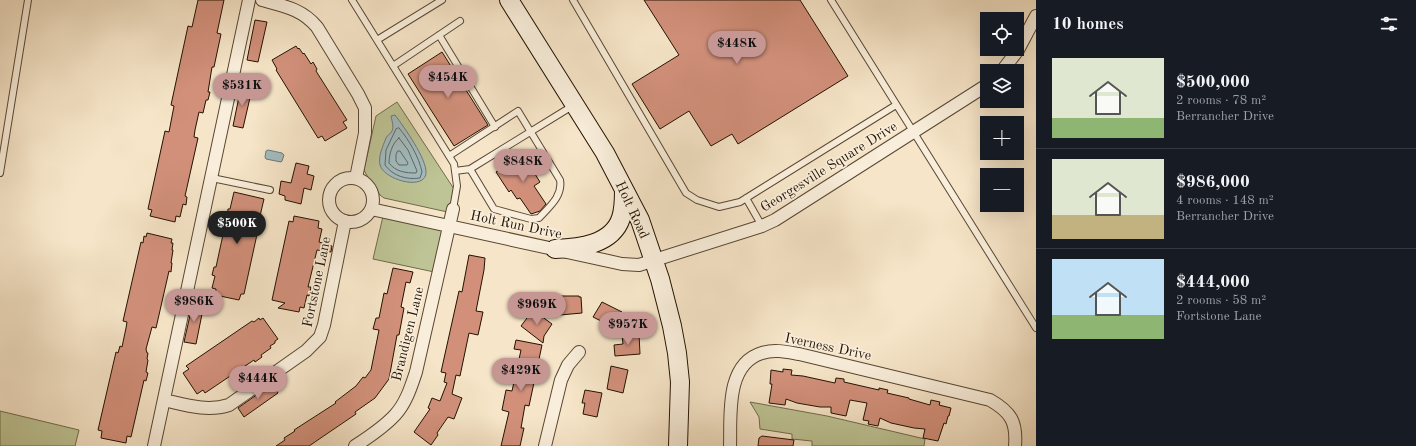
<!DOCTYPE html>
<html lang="en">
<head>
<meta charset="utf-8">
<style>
  :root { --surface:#171b24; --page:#20242c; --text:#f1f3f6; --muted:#9ea1a6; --line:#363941; --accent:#c59692 }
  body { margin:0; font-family:"Old Standard TT",serif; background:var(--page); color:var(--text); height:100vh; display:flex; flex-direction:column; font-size:15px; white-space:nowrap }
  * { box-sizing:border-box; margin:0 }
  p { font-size:13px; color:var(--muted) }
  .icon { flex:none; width:22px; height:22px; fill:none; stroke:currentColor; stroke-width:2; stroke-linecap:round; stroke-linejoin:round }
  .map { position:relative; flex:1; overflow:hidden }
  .drawer { display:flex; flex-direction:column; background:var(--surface); width:380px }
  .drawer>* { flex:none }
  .tools { position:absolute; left:980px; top:12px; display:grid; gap:8px }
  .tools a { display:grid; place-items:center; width:44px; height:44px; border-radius:0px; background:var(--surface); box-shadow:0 4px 16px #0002; font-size:20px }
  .price { position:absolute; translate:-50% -34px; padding:0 9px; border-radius:14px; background:var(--accent); color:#111; font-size:13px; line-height:26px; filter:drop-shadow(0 1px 2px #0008) }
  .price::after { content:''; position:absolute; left:50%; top:24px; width:12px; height:9px; margin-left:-6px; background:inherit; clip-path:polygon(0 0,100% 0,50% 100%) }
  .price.selected { background:#222; color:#fff }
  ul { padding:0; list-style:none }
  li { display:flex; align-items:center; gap:12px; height:100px; padding:0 16px }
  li+li { border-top:1px solid var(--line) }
  li span { display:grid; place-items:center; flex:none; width:112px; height:80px; border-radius:0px; color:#555 }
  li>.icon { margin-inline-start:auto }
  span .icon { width:48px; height:48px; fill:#fffc; stroke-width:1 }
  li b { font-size:17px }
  h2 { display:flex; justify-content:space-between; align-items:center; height:48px; padding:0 16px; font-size:17px }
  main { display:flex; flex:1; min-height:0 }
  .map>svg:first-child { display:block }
</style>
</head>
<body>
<main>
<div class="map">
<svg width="1036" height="446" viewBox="0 0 1036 446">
  <rect width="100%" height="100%" fill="#f6e5c8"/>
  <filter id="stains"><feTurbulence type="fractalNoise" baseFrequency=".005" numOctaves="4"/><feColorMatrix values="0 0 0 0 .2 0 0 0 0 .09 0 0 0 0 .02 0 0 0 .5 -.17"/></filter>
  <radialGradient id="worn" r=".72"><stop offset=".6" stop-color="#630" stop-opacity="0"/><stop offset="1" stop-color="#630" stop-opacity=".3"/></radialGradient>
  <path fill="#bec495" stroke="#706b4a" d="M397 102 454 189 452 213 384 198 380 195 366 174 364 170 376 116Z
    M384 212 449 226 439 273 373 259Z
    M750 402 827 416 925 439 924 446H812V441L792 439V434L760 429 759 417Z
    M0 411 79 430 75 446H0Z"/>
  <path fill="#a2bcc1" stroke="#6f7874" d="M395 115C404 127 427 159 426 173 425 191 384 180 380 165 378 156 383 146 386 138 387 135 391 134 392 131 394 127 392 121 391 116Z
    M268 150 282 153 284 155 282 161 281 162 266 159 265 157 266 151Z"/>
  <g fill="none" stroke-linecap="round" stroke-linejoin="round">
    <path stroke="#626760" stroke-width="1" d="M399 128C409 140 419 157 422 172L420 178C406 180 393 176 385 165L386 150 396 129Z
      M399 138 408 150 417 171 416 173C406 173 396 172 389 163 389 155 392 143 399 138Z
      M398 151H400L408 163 407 165H399L396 161V155Z"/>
  </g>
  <path fill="#d2907b" stroke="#231200" d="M198 0H224L217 33 221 34 214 67H212L208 92H210L208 100H206L203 113 199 112 195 130 194 137 198 138 185 196 187 197 186 205 183 204 180 217 176 216 175 222 150 216 152 210 148 209 165 131 169 132 174 106 171 105 188 26 192 27Z
    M644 0H800L848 76 738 144 732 134 711 146 689 111 660 129 632 84 679 55Z
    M255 20 267 22 258 62 247 60Z
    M296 46 298 49 299 48 303 54 304 53 311 64 313 62 317 69 316 71 347 120 343 122 347 128 325 141 322 136 318 138 276 70 277 69 272 60Z
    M442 52 488 125 454 146 408 74Z
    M241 87 252 89 243 128 233 126Z
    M526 153 539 172 535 174 540 182 534 186 546 204 540 211 531 214 520 198 517 199 511 190 509 192 496 172Z
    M296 163 309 166 307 174 314 176 311 190 304 188 301 204 285 200V196L279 194 281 181 291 183Z
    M234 192 264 199 260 216H261L244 294H241L239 300 215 295 216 289 212 288 215 276 212 275 214 267H216L224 230 209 225 210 219 226 222 228 209H230Z
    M294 216 319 221 318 228 322 229 319 242 332 246 331 252 317 250 308 287H311L309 296 307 295 304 308 300 307 299 312 278 308 285 303 272 300 289 221 293 222Z
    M147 233 172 239 171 243H173L172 250H173L171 263H172L171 272 169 271 156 328 152 327 146 349 147 353H148L147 359 148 360 146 372 148 373 146 381 144 380 131 437 127 436 126 443 101 438 102 431 98 430 116 352 118 353 120 346 122 347 126 328 127 322 123 321 141 242 143 243 144 236 146 237Z
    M469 255 485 258 484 270 476 311 483 312 478 335 469 333 460 376 456 375 452 394 462 398 454 419 448 417 437 433 438 435 431 445 414 432 430 409 428 408 432 398 440 401 447 383 444 382 446 373 441 372 459 291 462 292Z
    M393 268 413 272 410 283 406 282 401 307 404 308 399 335H397L389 379 375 398 355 412 356 414 309 446H276L285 440 284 438 295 431 294 430 336 403 335 402 356 386 363 377 365 378 371 370 379 330 373 329 376 318H379L384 293 387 294Z
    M560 296H579V297H581L582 313 560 315Z
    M193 302 204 304 196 344 184 342Z
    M602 302 622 312 615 325 606 321 605 323 593 317Z
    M533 310 552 324 544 336 543 343 521 326Z
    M259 318 260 320 263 318 278 339 275 341V343L270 346 271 348 261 355 262 357 255 362 254 360 205 393 203 390 197 394 183 373 189 369 186 366 252 321 254 322Z
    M639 334 640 354 615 356 614 345 623 344 622 335Z
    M516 340 542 345 529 406 525 405 521 428H524L520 446H501L509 412 502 410 506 390 512 391 521 350 514 349Z
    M611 366 628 370 623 393 607 389Z
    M783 369 792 370 791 375 803 376 835 383 836 378 844 379V382L879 390V388L888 390 887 393 909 398V399L930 405 931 400 940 402 939 405 951 408 949 416H948L946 424 944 423 938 441 923 438 925 429 914 428 891 423 880 418 878 426 868 424 869 421 863 420 867 403 850 400 846 416 831 413V407H820L797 403 786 399 785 405 769 403 772 384H770L771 370 783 372Z
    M272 384 278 393 244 417 238 408Z
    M585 390 602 393 597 417 583 414 585 403H582Z
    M762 436 794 440 793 446H758L759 438Z"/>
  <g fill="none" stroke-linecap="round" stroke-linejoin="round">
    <defs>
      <path id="service" d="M352 0 454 164 457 186 453 209
        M573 0 686 193 697 200 719 207 740 202 896 105
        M831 0 1036 328
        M439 35 495 127
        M377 40 442 0
        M393 66 460 21
        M449 156 518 111 560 180C563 196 549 207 539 218L531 219 494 209 470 169 455 171
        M470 169 574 105
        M0 173 28 0
        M212 178 270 190
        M746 198 762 226"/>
      <path id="minor" d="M262 0C284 6 302 9 317 27L358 94 365 108V133L356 178
        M1002 71 1018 50 1036 16
        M329 200a22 22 0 1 1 44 0a22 22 0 1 1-44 0Z
        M371 209 622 264 639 265 762 226 775 220 987 85
        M164 400C186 405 207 412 229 405L306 351 320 337 324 325 345 221
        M154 446 249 0
        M355 446C369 437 384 427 395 415 406 403 411 387 416 372L453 209
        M545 446 561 380 568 365 579 352
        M730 446C731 416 725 364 762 353 774 349 787 352 799 354L990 400C1011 412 1017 422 1015 446"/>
      <path id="secondary" d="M509 0 605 153 640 220 660 279 672 326 677 353 680 382 678 446
        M555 249C579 248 612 245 621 218 624 209 624 199 624 190"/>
    </defs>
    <use href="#service" stroke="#584732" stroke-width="8"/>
    <use href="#minor" stroke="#584732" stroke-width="14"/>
    <use href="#secondary" stroke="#231200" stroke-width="20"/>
    <use href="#service" stroke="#f9eedb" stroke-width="6"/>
    <use href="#minor" stroke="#f9eedb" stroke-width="12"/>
    <use href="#secondary" stroke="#f9eedb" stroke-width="18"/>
  </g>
  <g text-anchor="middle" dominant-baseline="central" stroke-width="3.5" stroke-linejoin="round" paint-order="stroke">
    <g font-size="14" fill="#231200" stroke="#f9eedb">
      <text transform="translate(829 167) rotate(-32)">Georgesville Square Drive</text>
      <text transform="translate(632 210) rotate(65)">Holt Road</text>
      <text transform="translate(516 225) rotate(12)">Holt Run Drive</text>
      <text transform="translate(317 282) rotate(-78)">Fortstone Lane</text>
      <text transform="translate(408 334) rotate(-76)">Brandigen Lane</text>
      <text transform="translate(828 347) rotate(12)">Iverness Drive</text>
    </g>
  </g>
  <rect width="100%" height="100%" filter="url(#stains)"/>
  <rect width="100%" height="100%" fill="url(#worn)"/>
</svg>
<div class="tools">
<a><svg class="icon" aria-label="locate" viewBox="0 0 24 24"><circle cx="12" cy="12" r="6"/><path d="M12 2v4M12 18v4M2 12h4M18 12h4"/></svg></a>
<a><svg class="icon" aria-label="layers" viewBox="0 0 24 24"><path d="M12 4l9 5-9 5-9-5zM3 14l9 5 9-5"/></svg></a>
<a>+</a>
<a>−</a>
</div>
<b class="price" style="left:737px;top:65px">$448K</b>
<b class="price" style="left:448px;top:99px">$454K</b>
<b class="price" style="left:242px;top:107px">$531K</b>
<b class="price" style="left:523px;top:183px">$848K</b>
<b class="price selected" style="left:237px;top:245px">$500K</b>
<b class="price" style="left:194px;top:323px">$986K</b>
<b class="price" style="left:537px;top:326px">$969K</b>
<b class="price" style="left:628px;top:346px">$957K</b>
<b class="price" style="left:521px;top:392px">$429K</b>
<b class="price" style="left:258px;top:400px">$444K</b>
</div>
<section class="drawer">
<h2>10 homes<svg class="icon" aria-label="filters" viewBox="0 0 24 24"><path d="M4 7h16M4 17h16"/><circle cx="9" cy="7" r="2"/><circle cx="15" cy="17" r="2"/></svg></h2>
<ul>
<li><span style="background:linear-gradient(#dfe7d0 75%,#8fb573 0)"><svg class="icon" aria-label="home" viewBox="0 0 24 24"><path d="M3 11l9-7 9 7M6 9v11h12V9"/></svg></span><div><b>$500,000</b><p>2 rooms · 78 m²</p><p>Berrancher Drive</p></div></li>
<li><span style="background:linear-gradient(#dfe7d0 70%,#c2b280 0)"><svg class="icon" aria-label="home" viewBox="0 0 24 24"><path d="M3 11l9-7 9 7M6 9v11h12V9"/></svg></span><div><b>$986,000</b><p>4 rooms · 148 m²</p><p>Berrancher Drive</p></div></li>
<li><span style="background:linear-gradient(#bfe0f5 70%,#8fb573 0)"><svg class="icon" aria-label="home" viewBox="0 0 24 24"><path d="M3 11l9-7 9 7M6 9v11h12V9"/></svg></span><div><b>$444,000</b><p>2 rooms · 58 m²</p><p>Fortstone Lane</p></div></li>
</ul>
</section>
</main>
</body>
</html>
